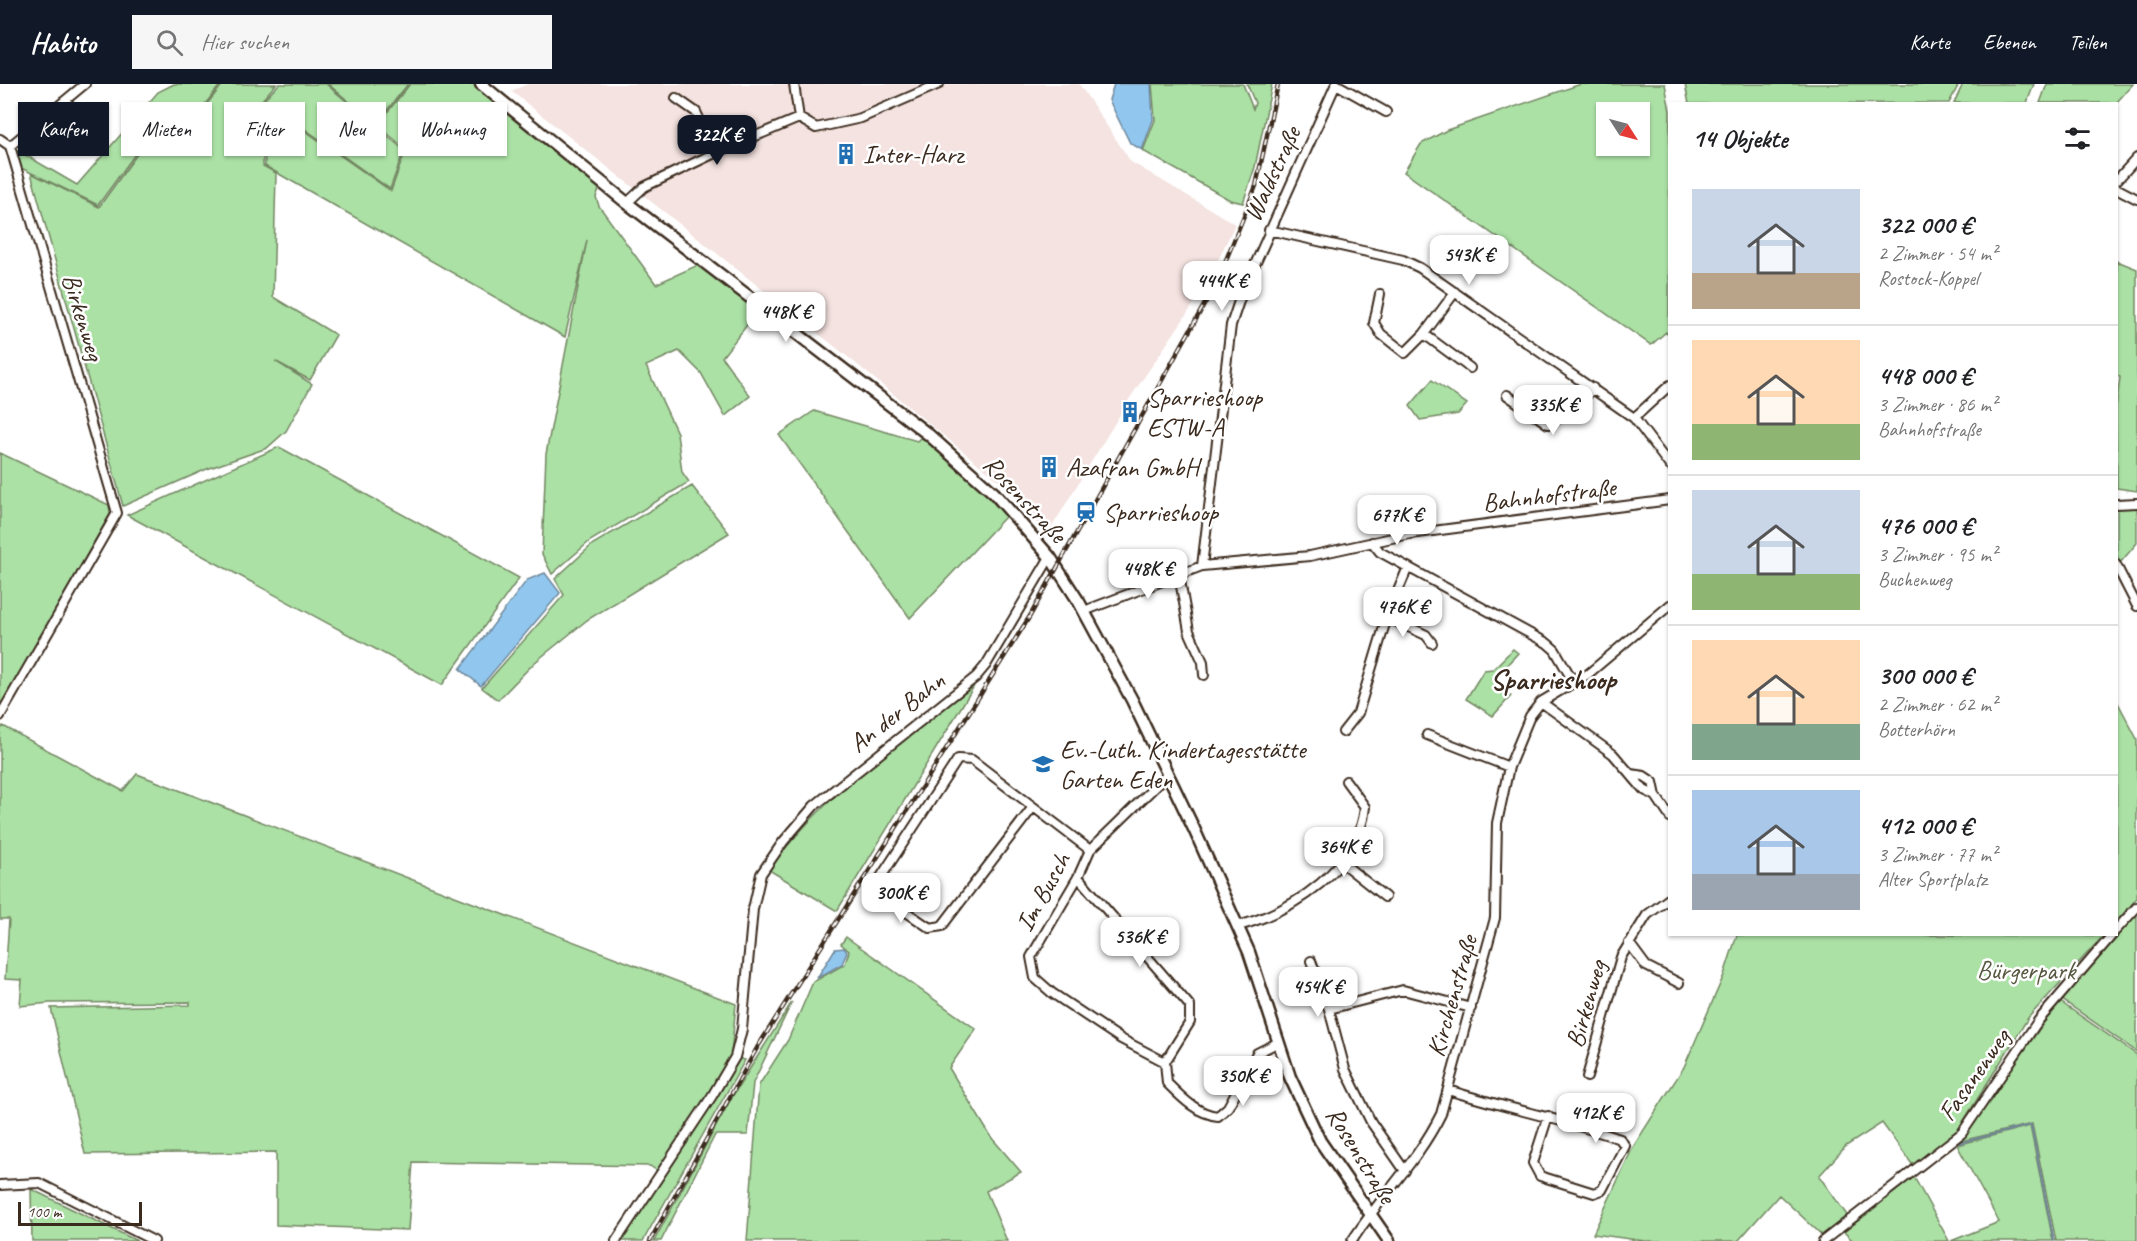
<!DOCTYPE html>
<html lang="de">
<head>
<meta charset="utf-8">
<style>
  :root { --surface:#fff; --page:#f6f6f6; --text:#202124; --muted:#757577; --line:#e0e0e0; --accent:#111827 }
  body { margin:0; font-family:Caveat,sans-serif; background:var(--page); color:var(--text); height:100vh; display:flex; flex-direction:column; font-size:22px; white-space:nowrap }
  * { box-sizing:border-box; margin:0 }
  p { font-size:20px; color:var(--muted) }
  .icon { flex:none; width:33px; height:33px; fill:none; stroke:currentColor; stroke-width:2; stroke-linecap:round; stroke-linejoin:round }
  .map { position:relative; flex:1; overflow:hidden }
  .sheet { position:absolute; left:1668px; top:18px; width:450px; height:834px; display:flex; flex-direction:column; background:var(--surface); border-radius:0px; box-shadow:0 2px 4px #0004 }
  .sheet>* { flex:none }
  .guide { position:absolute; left:18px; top:18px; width:570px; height:54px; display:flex; gap:12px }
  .needle { width:39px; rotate:126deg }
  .fabs { position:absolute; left:1596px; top:18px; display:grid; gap:12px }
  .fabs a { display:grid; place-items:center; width:54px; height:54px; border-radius:0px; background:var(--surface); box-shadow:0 2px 4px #0004; font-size:30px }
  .scale { position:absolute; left:18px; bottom:15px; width:124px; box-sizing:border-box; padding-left:6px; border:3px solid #3b2a1e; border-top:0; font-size:16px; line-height:21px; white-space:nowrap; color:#3b2a1e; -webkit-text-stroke:4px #fff; paint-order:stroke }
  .price { position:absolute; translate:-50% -51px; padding:0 14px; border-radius:12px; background:#fff; color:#222; font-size:20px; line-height:39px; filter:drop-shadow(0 2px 3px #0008) }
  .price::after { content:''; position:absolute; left:50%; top:36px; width:18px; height:14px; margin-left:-9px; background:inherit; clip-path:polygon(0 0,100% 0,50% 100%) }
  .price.selected { background:var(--accent); color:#fff }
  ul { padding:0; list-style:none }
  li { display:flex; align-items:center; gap:18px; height:150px; padding:0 24px }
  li+li { border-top:2px solid var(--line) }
  li span { display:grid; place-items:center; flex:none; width:168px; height:120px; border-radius:0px; color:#555 }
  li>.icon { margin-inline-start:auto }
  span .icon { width:72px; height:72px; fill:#fffc; stroke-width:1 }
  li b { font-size:26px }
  h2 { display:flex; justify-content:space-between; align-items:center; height:72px; padding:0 24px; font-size:26px }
  .chip { padding:0 21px; border-radius:0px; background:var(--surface); box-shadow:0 2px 4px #0004; font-size:21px; line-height:54px }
  .chip.selected { background:var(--accent); color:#fff }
  header { display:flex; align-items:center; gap:36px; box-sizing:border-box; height:84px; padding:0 30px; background:var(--accent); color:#fff }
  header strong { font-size:28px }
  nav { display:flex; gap:33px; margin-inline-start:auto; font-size:21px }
  .search { width:420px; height:54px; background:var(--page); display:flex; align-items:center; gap:15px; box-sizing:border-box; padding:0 21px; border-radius:0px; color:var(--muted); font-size:22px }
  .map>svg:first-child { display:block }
</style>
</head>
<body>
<header>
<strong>Habito</strong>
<div class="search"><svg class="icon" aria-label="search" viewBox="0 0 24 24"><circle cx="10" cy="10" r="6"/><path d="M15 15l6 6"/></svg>Hier suchen</div>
<nav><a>Karte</a><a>Ebenen</a><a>Teilen</a></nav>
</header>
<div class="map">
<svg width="2137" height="1157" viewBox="0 0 2137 1157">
  <rect width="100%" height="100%" fill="#fff"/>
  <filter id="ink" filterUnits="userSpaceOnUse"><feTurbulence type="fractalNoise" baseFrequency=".0167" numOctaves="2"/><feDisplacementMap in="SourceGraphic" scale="12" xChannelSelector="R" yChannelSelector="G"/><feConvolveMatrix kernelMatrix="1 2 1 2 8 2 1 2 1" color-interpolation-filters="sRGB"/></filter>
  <g filter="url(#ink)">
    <path fill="#f4e3e0" d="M528 0H1079L1131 78 1235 140 1206 202 1130 314 1047 451 1004 401 843 269 511 7Z"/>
    <path fill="#abe1a5" stroke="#738662" stroke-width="1.5" fill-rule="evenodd" d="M174 0H221L183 48 162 33 98 121 19 83 14 67 17 66 77 101 158 8Z
      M223 0H276L262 16 263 82 276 89 273 213 336 251 310 296 275 277 312 300 286 347 267 364 207 385 123 422 31 89 99 123 163 34 184 49Z
      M279 0H326L404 66 390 105 264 16Z
      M328 0H408L376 40Z
      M410 0H474L600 103 596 113 599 122 656 200 698 181 758 227 722 273 750 312 725 332 701 289 679 267 646 282 677 349 682 388 689 398 590 457 552 490 542 470 546 370 587 156 565 253 265 82 264 18 391 107 406 65 377 41Z
      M1152 0H1243L1253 25 1255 19 1247 0H1272L1255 83 1243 119 1230 116 1143 67 1155 36Z
      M1581 0H1665L1670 27 1669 252 1666 248 1651 261 1404 88 1421 60 1447 46ZM1606 28H1640V62H1606Z
      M1685 0H1959L1949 19 1689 20Z
      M1963 0H2034L2027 19H1954Z
      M2047 0H2133L2116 19H2040Z
      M2117 177 2137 185V407L2117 404 2116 324 2120 293 2116 292Z
      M1432 296 1467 320 1458 330 1420 336 1410 322Z
      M814 327 917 357 921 353 989 412 1006 432 910 534 779 351Z
      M279 363 519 494 442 601 127 431Z
      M0 369 109 421 110 430 0 623Z
      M692 402 729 449 587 536 534 579 498 616 482 604 564 511 555 495 593 460Z
      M2127 421 2137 422V459L2120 479 2117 471V424Z
      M1513 565 1518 569 1493 596 1511 612 1493 632 1466 615 1484 586 1493 585Z
      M974 602 837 827 769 786C823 710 901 658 974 602Z
      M2116 615 2137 655V814L2117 837Z
      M3 642 123 707 137 690 736 920 731 970 709 1012 659 1088 650 1082 413 1078 408 1146 276 1141V1068L85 1070 51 924 190 921V918L50 919 20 922 22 896 5 895 9 835H0V646Z
      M2137 830V968L2061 915Z
      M1737 851H2104L2028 934 1958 1046 1914 1083 1882 1039 1846 1062 1819 1092 1849 1134 1823 1152 1779 1111 1738 1157H1645L1593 1150 1633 1063 1684 983 1724 891Z
      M846 853 976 945 949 984 991 1053 1021 1088 986 1107 1007 1157H747L759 1001 788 956 813 898 845 880 849 867 841 860Z
      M2059 917 2137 971V1157H2056L2032 1040 1961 1057Z
      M792 918 753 999 748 1051H715L661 1157H654L732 1013Z
      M737 974 745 976 643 1157H621Z
      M2030 1042 2053 1157H1951L1999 1138 1957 1061Z
      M1914 1093 1949 1157H1853L1844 1148Z
      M31 1105 137 1157H32Z"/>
    <path fill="#91c7ef" stroke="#6f889b" stroke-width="1.5" d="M1114 0H1151L1153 36 1142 66 1130 59 1109 16Z
      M545 489 560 509 481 602 460 585 527 496Z
      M844 864 847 868 842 880 817 894 835 865Z"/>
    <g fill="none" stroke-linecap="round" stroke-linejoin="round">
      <path stroke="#6f889b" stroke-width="2" d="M1959 1059 2031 1041 2054 1157"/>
      <defs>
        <path id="minor" d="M794 0 799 34 816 44 861 34 939 0
          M676 14 696 28 715 69
          M0 55 10 62 117 429 0 632
          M10 62 85 0
          M2116 97 2137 74
          M2116 104 2137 115
          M627 119 644 103 715 69 799 34
          M1269 146 1403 176 1420 184 1634 334 1670 382
          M1380 210 1374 239 1381 250 1405 269 1424 250 1455 208
          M1424 250 1470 284
          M1507 311 1548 340 1576 323 1593 304
          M1634 334 1670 301
          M2116 420 2137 419
          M1372 458 1380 468 1547 559 1555 566 1573 597
          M2116 481 2137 522
          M1202 482 1231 241 1240 214 1336 0 1386 28
          M1179 491 1189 547 1203 578 1204 591
          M1084 527 1202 482 1310 472 1410 450 1670 416
          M1387 533 1426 551 1432 559
          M1541 618 1613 670 1644 706 1656 712 1670 733
          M1343 648 1358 629 1387 533 1408 483
          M1427 651 1509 683
          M1168 690 1090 766 1078 793 1031 873 1035 894 1052 909 1121 955 1165 978 1167 999C1181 1013 1197 1030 1218 1032L1228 1023 1257 969 1279 958
          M1631 690 1644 692 1653 698 1656 712
          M1033 723 942 842 930 844 887 815 878 804 879 796 958 675 972 676 1090 766
          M1341 778 1385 813
          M1078 793 1190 922V938L1165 978
          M1238 842C1293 827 1359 784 1365 723L1346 697
          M2116 846 2137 823
          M1629 859 1646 882 1679 899
          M1311 877 1329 925
          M1587 993 1621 873 1647 831 1670 814
          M1448 1006C1505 1024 1563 1035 1620 1055L1625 1062 1602 1106 1594 1109 1540 1092 1533 1079 1548 1032
          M1405 1087 1371 1038 1345 985 1329 925 1403 906 1471 924
          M0 1101 39 1099 154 1157
          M616 1157 712 1012 735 973 742 945 753 825 761 790 783 758 814 722 976 593 986 581 1050 473
          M1352 1157C1380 1113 1418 1077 1441 1030L1495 834 1497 739 1509 683 1530 632 1541 618 1588 590 1670 521
          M1823 1157 1962 1049 2038 937 2113 850"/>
        <path id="secondary" d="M481 0 627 119 929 351 994 409 1050 473 1079 518 1132 616 1194 745 1249 868 1290 993 1320 1057 1389 1157"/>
      </defs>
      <use href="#minor" stroke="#3b2a1e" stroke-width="12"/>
      <use href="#secondary" stroke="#3b2a1e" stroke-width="15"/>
      <use href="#minor" stroke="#fff" stroke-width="8"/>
      <use href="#secondary" stroke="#fff" stroke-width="10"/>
      <defs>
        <path id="rail" d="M650 1157 757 964 1030 532 1217 198 1256 102 1278 0"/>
      </defs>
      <use href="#rail" stroke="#3b2a1e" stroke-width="4.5"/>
      <use href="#rail" stroke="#fff" stroke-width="2" stroke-dasharray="7" stroke-linecap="butt"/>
    </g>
  </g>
  <defs>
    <symbol id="building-bare" viewBox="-9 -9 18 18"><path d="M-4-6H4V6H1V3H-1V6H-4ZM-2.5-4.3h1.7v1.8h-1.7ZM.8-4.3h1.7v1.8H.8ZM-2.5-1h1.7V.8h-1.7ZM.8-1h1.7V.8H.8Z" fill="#1f6fb2" stroke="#fff" stroke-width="2.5" paint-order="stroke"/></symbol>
    <symbol id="station-bare" viewBox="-9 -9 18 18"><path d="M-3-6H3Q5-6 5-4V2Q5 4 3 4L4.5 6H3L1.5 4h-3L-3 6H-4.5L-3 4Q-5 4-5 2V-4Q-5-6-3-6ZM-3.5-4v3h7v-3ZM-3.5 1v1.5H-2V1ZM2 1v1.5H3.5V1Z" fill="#1f6fb2" stroke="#fff" stroke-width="2.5" paint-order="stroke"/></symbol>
    <symbol id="school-bare" viewBox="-9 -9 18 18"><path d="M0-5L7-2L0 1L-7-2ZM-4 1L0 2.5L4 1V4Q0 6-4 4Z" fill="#1f6fb2" stroke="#fff" stroke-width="2.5" paint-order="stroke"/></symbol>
  </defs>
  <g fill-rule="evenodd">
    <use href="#building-bare" x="831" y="55" width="30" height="30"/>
    <use href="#building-bare" x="1115" y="313" width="30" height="30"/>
    <use href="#building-bare" x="1034" y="368" width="30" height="30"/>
    <use href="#station-bare" x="1071" y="413" width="30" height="30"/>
    <use href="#school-bare" x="1028" y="665" width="30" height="30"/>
  </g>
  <g text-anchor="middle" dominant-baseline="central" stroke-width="5" stroke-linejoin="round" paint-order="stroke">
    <g font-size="26" fill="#3b2a1e" stroke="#fff" text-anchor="start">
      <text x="863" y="70">Inter-Harz</text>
      <text x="1147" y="313">Sparrieshoop<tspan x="1147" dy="30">ESTW-A</tspan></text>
      <text x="1066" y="383">Azafran GmbH</text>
      <text x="1103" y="428">Sparrieshoop</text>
      <text x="1060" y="665">Ev.-Luth. Kindertagesstätte<tspan x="1060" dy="30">Garten Eden</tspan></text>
    </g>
    <g font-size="26" fill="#3b2a1e" stroke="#fff">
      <text transform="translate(1272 90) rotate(-65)">Waldstraße</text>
      <text transform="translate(83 233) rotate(73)">Birkenweg</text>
      <text transform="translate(1549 411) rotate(-7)">Bahnhofstraße</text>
      <text transform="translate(1025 415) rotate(47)">Rosenstraße</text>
      <text transform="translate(897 628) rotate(-38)">An der Bahn</text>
      <text transform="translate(1043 808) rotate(-61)">Im Busch</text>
      <text transform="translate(1452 912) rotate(-74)">Kirchenstraße</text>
      <text transform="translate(1586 920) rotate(-74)">Birkenweg</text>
      <text transform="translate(1974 991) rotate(-55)">Fasanenweg</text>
      <text transform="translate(1361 1071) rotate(58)">Rosenstraße</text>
    </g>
    <g font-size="26" fill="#575840" stroke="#fff">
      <text x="2026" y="886">Bürgerpark</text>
    </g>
    <g font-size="28" font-weight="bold" fill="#3b2a1e" stroke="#fff">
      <text x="1553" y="595">Sparrieshoop</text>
    </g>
  </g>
</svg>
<div class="fabs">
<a><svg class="needle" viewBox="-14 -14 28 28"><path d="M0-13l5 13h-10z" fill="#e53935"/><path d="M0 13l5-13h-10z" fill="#757577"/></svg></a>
</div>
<div class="scale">100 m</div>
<b class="price selected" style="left:717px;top:82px">322K €</b>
<b class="price" style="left:1469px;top:202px">543K €</b>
<b class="price" style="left:1222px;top:228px">444K €</b>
<b class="price" style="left:786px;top:259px">448K €</b>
<b class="price" style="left:1553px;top:352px">335K €</b>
<b class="price" style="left:1397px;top:462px">677K €</b>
<b class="price" style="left:1148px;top:516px">448K €</b>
<b class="price" style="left:1403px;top:554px">476K €</b>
<b class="price" style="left:1344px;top:794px">364K €</b>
<b class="price" style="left:901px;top:840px">300K €</b>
<b class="price" style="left:1140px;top:884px">536K €</b>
<b class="price" style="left:1318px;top:934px">454K €</b>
<b class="price" style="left:1243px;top:1023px">350K €</b>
<b class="price" style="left:1596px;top:1060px">412K €</b>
<div class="guide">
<a class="chip selected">Kaufen</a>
<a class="chip">Mieten</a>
<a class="chip">Filter</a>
<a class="chip">Neu</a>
<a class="chip">Wohnung</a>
</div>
<section class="sheet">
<h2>14 Objekte<svg class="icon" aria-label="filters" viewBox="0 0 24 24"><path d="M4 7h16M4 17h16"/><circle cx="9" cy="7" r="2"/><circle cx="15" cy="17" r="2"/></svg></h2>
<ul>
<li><span style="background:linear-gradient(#c9d6e8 70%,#b9a48a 0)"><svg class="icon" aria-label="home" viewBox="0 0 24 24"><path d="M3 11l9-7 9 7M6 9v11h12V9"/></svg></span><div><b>322 000 €</b><p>2 Zimmer · 54 m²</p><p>Rostock-Koppel</p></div></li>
<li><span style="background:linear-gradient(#ffd9b3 70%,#8fb573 0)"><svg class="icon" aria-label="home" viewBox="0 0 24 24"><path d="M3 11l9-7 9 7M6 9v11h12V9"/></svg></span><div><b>448 000 €</b><p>3 Zimmer · 86 m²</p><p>Bahnhofstraße</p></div></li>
<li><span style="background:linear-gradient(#c9d6e8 70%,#8fb573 0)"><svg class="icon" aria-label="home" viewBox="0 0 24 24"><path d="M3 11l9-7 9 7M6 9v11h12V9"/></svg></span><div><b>476 000 €</b><p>3 Zimmer · 95 m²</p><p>Buchenweg</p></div></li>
<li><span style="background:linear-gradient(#ffd9b3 70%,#7fa58c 0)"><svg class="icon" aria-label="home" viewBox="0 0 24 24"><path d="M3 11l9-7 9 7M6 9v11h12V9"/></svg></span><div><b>300 000 €</b><p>2 Zimmer · 62 m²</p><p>Botterhörn</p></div></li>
<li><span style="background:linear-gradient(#a9c7e8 70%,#9aa5b1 0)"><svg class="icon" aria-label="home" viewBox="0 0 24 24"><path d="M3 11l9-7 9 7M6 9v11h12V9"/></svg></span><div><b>412 000 €</b><p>3 Zimmer · 77 m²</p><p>Alter Sportplatz</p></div></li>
</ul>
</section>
</div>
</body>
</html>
